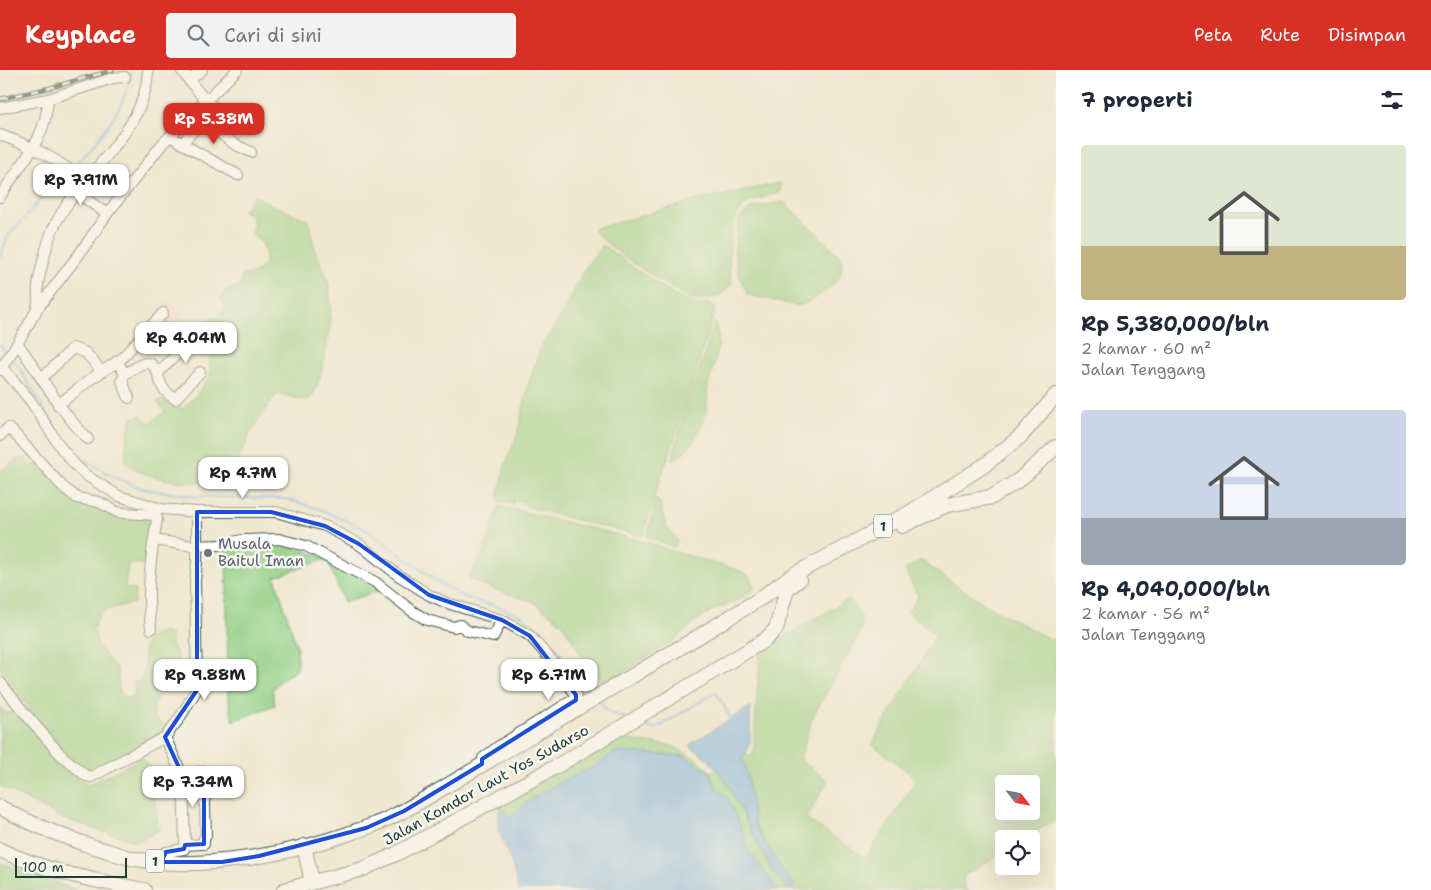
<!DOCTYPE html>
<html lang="id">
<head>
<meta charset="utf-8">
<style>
  :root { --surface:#fff; --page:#f2f2f3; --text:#1f2937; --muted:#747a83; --accent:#d93025 }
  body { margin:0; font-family:"Shantell Sans",sans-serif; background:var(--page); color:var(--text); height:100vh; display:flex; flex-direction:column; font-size:19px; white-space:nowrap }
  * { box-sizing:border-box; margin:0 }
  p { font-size:16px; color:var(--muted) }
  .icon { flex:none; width:28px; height:28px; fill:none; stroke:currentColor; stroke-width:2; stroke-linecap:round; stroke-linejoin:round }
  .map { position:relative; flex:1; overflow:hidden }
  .drawer { display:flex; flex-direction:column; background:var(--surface); width:375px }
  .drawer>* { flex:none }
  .needle { width:32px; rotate:122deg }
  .controls { position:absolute; left:995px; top:705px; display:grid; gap:10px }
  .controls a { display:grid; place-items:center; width:45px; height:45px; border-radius:5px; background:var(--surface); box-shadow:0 5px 20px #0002; font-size:25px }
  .scale { position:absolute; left:15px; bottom:12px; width:112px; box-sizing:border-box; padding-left:5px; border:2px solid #1f3d34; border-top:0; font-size:14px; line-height:18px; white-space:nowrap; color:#1f3d34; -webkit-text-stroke:4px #f6f6f2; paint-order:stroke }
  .price { position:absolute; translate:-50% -42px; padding:0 11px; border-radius:10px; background:#fff; color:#222; font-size:16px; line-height:32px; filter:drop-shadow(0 1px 2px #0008) }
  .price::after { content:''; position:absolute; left:50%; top:30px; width:15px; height:11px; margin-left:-8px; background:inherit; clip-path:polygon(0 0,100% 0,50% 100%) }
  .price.selected { background:var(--accent); color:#fff }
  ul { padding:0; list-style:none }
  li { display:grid; align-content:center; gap:10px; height:265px; padding:0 25px }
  li span { display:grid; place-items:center; height:155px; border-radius:5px; color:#555 }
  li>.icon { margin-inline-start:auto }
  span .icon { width:90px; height:90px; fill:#fffc; stroke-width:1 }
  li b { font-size:21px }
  h2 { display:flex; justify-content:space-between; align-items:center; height:60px; padding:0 25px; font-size:21px }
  header { display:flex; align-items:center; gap:30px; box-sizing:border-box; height:70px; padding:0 25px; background:var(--accent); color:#fff }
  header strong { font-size:24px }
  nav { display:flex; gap:28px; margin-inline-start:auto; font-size:18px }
  .search { width:350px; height:45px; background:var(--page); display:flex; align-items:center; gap:12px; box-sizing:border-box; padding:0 18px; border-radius:5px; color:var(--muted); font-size:19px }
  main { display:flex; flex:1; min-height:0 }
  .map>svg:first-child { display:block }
</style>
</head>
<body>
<header>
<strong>Keyplace</strong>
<div class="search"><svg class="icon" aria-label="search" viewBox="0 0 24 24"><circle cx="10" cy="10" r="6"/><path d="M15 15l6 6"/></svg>Cari di sini</div>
<nav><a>Peta</a><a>Rute</a><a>Disimpan</a></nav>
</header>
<main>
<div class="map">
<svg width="1056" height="820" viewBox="0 0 1056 820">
  <rect width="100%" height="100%" fill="#f6f6f2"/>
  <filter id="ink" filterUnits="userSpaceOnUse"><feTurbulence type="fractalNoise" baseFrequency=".02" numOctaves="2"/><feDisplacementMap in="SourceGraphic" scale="10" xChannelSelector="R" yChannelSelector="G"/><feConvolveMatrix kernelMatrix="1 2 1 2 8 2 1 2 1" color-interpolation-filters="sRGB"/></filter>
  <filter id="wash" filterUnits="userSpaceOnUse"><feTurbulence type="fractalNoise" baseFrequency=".0096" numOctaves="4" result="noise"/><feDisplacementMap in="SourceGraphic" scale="20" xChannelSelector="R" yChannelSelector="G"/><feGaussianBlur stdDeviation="1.12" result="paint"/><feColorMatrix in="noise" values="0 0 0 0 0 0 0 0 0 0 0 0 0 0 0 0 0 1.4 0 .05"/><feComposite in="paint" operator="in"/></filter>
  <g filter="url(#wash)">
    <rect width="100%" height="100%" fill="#f0e7cf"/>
    <path fill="#f5d3c2" d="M168 229 187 246 156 281 140 266 141 260Z"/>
    <path fill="#95d084" stroke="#5a865c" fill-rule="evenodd" d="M781 113 780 122C772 125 754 129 747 134 725 150 729 190 731 215L719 226 694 231C663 211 615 186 593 159L698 130Z
      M254 125 272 135 308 150C311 161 313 173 316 184 319 190 323 196 325 202 335 229 330 262 324 290 321 303 318 319 310 329 298 332 288 323 275 325L249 365 247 372 235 397 237 404 245 413C208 412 156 417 126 393 125 377 127 362 133 347L136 348 140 345 150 353 166 341 157 333 162 329 173 338H183L195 327 210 305V283L217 276 206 259 212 247 216 249 226 238 221 228 227 219 239 217 242 211V204C252 207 260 201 265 193 266 179 264 172 252 164 254 152 256 147 243 141Z
      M784 132 841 187C841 192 842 199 841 203 837 216 810 233 798 236L748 225 740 208 734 180 739 149 751 138Z
      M602 175C620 187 679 233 698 235 701 235 706 234 709 233L715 237V241L674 371 656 421 643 465C603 458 565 447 526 436V433L514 430 513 434 499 432 498 426 505 396 518 362 528 316 542 274 561 247 586 197Z
      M715 252C724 277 713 292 708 316 706 323 708 330 707 336 703 358 693 379 672 390L686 340Z
      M26 388 28 395H40L74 433H92L152 449 145 494H128L125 518 135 520 134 533 112 538 100 543 93 560 99 578 117 599 120 622 125 628 134 627 135 612C136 612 141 608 142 607 150 596 138 581 149 568 155 561 163 562 171 565L170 573C191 600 160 612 154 635 153 639 154 644 154 647L166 658 161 672 88 706 50 667 0 598V401L16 390Z
      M656 429 660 433 666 456 677 470 675 477 647 467Z
      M499 436 643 471 682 484 738 500 748 505 754 517V519L740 530 711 541 694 552 675 569 657 581 623 602 610 607 605 612 601 611 585 591 562 553 534 532 482 515 469 508 485 479Z
      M246 473H278L318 485 381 520 344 532 329 494 323 490 275 507 297 578V600L281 609 272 620 275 635 233 651 228 627 226 478Z
      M921 490C962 522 1006 547 1052 570L1056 565V749L1024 769H1004V781L964 806V817L968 820H793L794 814 783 802 755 756 748 720V710L741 687 746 684 753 686 760 581 849 529 861 547V561L812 648 800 690 828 710 806 749 866 788 917 709 872 674 936 565 908 542 918 526 905 500ZM1004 714H1031V741H1004Z
      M0 637 7 643 18 642 71 702 88 715 142 688 154 703 153 720 159 760 137 772 64 749 0 716Z
      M612 668 673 676 696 689 710 701 718 700 737 730 746 751 773 803 790 820H777L745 776 744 764 727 727 715 716 710 703 684 686 616 682 594 697 559 713 530 730 509 749 500 734Z
      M0 793 3 794 76 820H0Z"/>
    <path fill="#77b2e8" stroke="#4b788e" d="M750 637V671L746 684 741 687 745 693 755 756 783 802 795 814 793 820H790L773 803 725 709 708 689 689 675Z
      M616 682 684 686 710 703 715 716 727 727 744 764 745 776 777 820H518L512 794 498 759 500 734 509 749 530 730 559 713 594 697Z"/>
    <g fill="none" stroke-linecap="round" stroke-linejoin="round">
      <path stroke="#77b2e8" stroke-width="2.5" d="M73 98C94 75 131 33 131 0
        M0 187 8 166 40 130 70 102
        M0 275 7 283
        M11 287 18 295 51 352 76 384 86 391 114 407 144 419 192 426 286 429 322 440 365 459 438 512 466 528 499 537 522 546 543 562 592 623
        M599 631 609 642 625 648
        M637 653 655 659 716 622 732 651
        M791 816 796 820"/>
    </g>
  </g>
  <g filter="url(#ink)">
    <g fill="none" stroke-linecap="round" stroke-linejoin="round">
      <defs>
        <path id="minor" d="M181 0 206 31 234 53
          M189 11 202 0
          M0 38 48 29 113 8 125 7
          M193 43 234 74 251 82
          M0 65C31 76 60 89 84 112
          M170 66 195 81 238 105
          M182 74 202 50
          M76 122 107 144
          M0 127C20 93 46 72 48 29
          M38 238 80 183 107 144 163 73 237 0
          M18 274C41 306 60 341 88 369
          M117 291 125 304C131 301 140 293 146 293 158 292 158 311 163 318 166 322 171 326 175 329L200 302
          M0 295 30 330 61 378 76 396 87 406 119 426 162 439 197 442H276L325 456 359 474 398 505 429 525 447 533 502 550 530 566 554 593 576 625V628L499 676 483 688
          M0 300C11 284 21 268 30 252 32 247 36 243 37 238 39 231 37 223 38 215 40 202 48 168 54 157 79 103 146 65 148 0
          M158 303 194 267 201 265
          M125 304 122 311 129 328
          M42 308 73 278 86 283 102 302
          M58 335 91 309 121 289 163 243
          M0 366 8 358 13 362 63 417 77 428 99 432 117 442 126 443 156 445 157 449C151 485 146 522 151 559
          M154 470 194 476 219 475 242 470 279 469 306 476 375 512 412 541 427 550 454 557 460 555 468 561 493 567 502 550
          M0 612 23 641 60 684 86 706 91 707 165 667
          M182 704 204 702 206 766 204 768V774L185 775
          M161 792 166 782 184 779 185 775 183 707 165 667 179 649 197 619 195 511 197 492V442"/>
        <path id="highway" d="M902 456 947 435 992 427 1019 410 1056 377
          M0 737C30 754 61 766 94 777 106 780 118 785 130 788 202 803 297 783 365 758 389 750 411 737 433 724L696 568 761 528 791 506 909 443 982 397 1021 366 1056 325
          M304 776 312 812
          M0 780C44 801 96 811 144 820
          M284 820 363 799 396 784 564 692 765 570 776 559 787 519 799 510"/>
      </defs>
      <use href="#minor" stroke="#3e564b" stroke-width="12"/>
      <use href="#highway" stroke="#3e564b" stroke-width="16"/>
      <use href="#minor" stroke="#fff" stroke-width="10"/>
      <use href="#highway" stroke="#fff" stroke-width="14"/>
      <defs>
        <path id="rail" d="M0 29 49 18 113 0"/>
      </defs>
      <use href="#rail" stroke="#1f3d34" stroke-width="4.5"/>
      <use href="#rail" stroke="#f6f6f2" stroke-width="2.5" stroke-dasharray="8" stroke-linecap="butt"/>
    </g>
  </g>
  <path d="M0 0H1056V820H0ZM197 442H271L325 456 359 474 429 525 502 550 530 566 576 625V630L482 689V694L404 741 366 758 259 786 222 792H161L166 782 184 779 185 775 204 774V702L182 704 165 667 197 620Z" fill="#f0e7cf" fill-opacity=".55" fill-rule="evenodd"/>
  <path fill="none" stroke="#1d4ed8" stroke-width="4" stroke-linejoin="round" d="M197 442H271L325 456 359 474 429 525 502 550 530 566 576 625V630L482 689V694L404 741 366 758 259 786 222 792H161L166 782 184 779 185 775 204 774V702L182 704 165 667 197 620Z"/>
  <circle fill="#6b7280" stroke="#f6f6f2" stroke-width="2" cx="208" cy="483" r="5"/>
  <g text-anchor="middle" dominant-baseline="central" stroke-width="5" stroke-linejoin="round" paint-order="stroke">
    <g fill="#f6f6f2" stroke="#60746d" stroke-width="1">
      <rect x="874" y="444.5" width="18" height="23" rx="4"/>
      <rect x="146" y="779.5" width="18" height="23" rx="4"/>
    </g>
    <g font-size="14" font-weight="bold" fill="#1f3d34">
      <text x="883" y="456">1</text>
      <text x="155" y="791">1</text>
    </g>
    <g font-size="15" fill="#5b616d" stroke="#f6f6f2" text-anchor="start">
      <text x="218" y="474">Musala<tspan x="218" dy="17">Baitul Iman</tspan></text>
    </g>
    <g font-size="15" fill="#1f3d34" stroke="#f6f6f2">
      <text transform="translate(486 715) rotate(-29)">Jalan Komdor Laut Yos Sudarso</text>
    </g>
  </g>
</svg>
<div class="controls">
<a><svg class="needle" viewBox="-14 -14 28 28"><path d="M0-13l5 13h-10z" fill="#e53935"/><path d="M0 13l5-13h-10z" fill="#747a83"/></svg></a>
<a><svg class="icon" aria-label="locate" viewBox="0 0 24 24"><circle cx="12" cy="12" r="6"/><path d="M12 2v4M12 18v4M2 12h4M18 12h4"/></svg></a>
</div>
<div class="scale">100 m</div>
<b class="price selected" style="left:214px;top:75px">Rp 5.38M</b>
<b class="price" style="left:81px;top:136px">Rp 7.91M</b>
<b class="price" style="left:186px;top:294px">Rp 4.04M</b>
<b class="price" style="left:243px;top:429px">Rp 4.7M</b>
<b class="price" style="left:205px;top:631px">Rp 9.88M</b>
<b class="price" style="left:549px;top:631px">Rp 6.71M</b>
<b class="price" style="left:193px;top:738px">Rp 7.34M</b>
</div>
<section class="drawer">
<h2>7 properti<svg class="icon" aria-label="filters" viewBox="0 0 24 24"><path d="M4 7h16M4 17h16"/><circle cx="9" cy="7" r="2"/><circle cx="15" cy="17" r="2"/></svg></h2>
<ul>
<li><span style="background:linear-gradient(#dfe7d0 65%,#c2b280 0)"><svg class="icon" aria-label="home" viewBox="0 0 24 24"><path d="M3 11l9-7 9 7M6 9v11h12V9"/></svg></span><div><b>Rp 5,380,000/bln</b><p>2 kamar · 60 m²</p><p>Jalan Tenggang</p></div></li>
<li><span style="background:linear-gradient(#c9d6e8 70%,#9aa5b1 0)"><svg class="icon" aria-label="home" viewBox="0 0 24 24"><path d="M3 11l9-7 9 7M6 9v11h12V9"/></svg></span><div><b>Rp 4,040,000/bln</b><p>2 kamar · 56 m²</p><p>Jalan Tenggang</p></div></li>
</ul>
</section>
</main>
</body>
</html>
